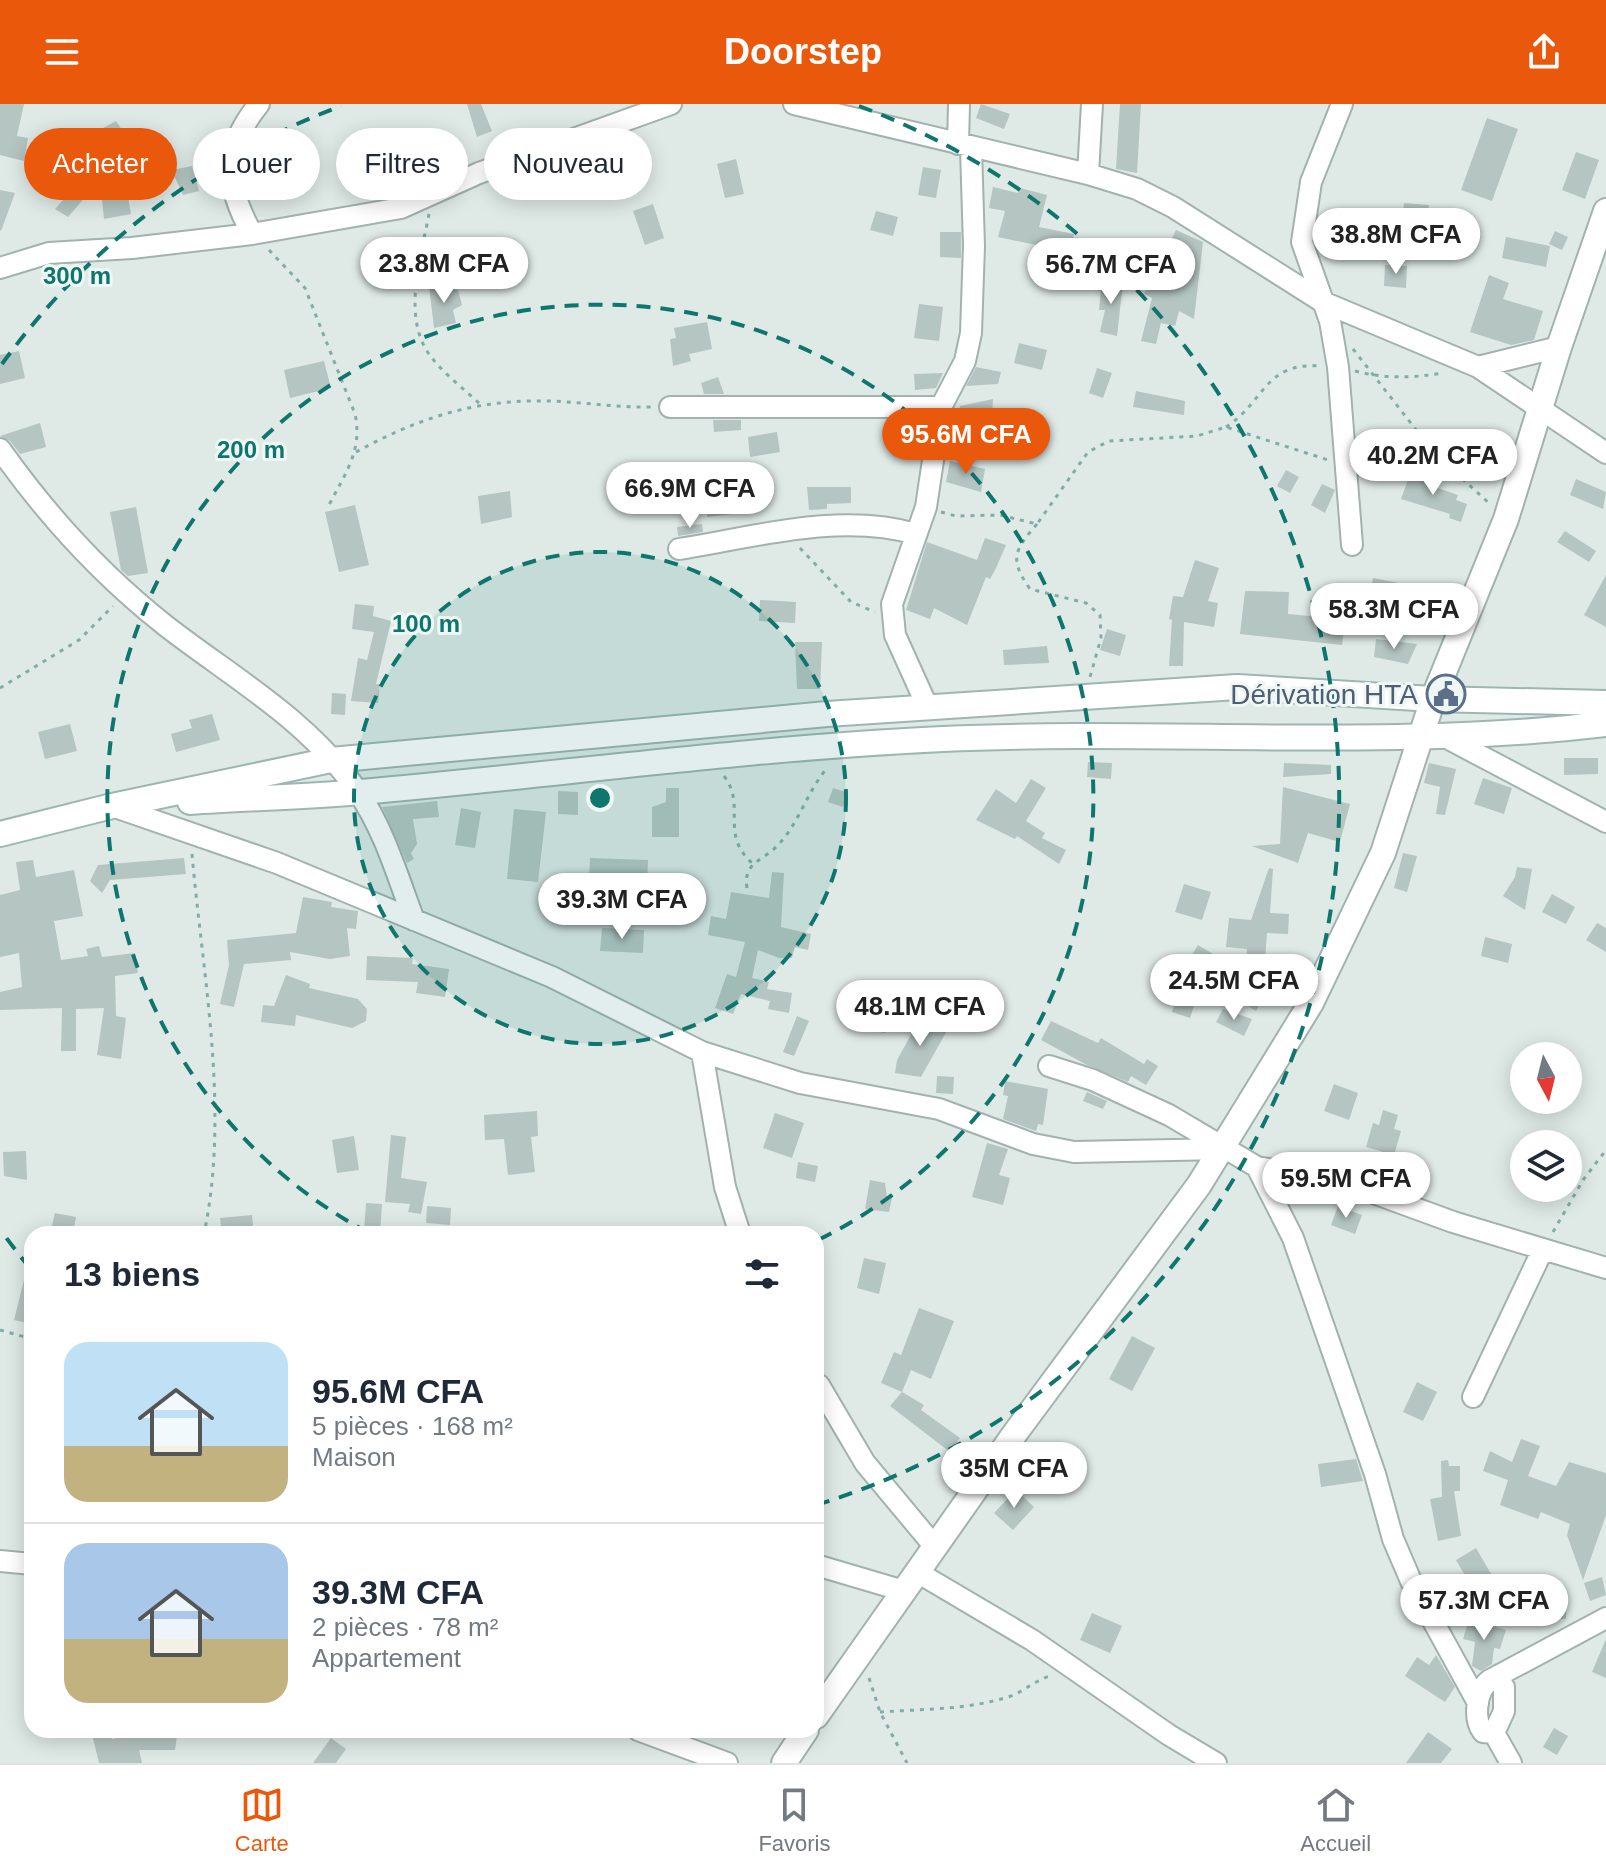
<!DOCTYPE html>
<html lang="fr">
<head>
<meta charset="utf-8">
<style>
  :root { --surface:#fff; --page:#f2f2f3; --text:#1f2937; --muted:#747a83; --line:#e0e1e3; --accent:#ea580c }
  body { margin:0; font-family:Helvetica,sans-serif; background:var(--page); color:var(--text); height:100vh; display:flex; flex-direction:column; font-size:30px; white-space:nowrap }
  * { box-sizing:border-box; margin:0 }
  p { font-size:26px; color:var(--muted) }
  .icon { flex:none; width:44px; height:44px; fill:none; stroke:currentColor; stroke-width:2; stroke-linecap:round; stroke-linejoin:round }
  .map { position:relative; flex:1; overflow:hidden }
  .panel { position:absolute; left:24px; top:1122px; width:800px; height:512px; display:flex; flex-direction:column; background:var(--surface); border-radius:24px; box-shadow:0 4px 20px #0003 }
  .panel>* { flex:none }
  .banner { position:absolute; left:24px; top:24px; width:800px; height:72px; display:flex; gap:16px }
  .needle { width:52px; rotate:173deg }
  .buttons { position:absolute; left:1510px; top:938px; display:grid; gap:16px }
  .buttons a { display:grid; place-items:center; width:72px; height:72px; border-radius:50%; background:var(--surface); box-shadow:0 4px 20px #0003; font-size:40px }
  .price { position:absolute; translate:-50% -68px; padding:0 18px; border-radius:28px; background:#fff; color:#222; font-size:26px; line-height:52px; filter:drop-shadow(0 2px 4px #0008) }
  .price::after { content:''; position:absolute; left:50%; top:48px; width:24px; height:18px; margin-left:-12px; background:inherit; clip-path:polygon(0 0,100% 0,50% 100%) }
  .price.active { background:var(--accent); color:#fff }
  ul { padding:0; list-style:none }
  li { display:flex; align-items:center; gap:24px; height:200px; padding:0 40px }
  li+li { border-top:2px solid var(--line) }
  li span { display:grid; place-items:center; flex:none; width:224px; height:160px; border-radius:24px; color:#555 }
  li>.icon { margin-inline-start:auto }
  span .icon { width:96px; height:96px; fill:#fffc; stroke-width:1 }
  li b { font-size:34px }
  h2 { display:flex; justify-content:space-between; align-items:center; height:96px; padding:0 40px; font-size:34px }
  .chip { padding:0 28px; border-radius:36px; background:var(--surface); box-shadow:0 4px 20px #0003; font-size:28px; line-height:72px }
  .chip.active { background:var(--accent); color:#fff }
  header { display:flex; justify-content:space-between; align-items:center; height:104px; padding:0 40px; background:var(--accent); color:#fff; font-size:36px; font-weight:700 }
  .tab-bar { display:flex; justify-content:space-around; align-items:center; height:112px; border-top:2px solid var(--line); background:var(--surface); font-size:22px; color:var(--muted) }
  .tab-bar a { display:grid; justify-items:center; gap:4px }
  .tab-bar .active { color:var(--accent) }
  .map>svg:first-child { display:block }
</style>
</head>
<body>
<header><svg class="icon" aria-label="menu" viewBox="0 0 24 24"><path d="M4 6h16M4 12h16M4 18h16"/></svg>Doorstep<svg class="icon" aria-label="share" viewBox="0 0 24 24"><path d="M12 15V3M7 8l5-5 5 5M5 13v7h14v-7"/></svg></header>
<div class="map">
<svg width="1606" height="1659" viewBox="0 0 1606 1659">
  <rect width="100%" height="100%" fill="#dfeae7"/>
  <path fill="#b5c5c1" d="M0 0H24L17 32 28 34 24 57 0 51Z
    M467 0H481L492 27 477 33Z
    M981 0 1010 10 1004 25 976 14Z
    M1120 0H1141L1137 69 1116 65Z
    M1487 14 1518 25 1492 97 1461 86Z
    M116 17 148 64 164 54 172 66 192 62 199 87 183 91 173 69 127 88 131 110 104 115 100 76 68 113 55 105 73 85 65 79 51 46 64 41 80 81 117 60 92 30Z
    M1576 48 1599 56 1585 95 1562 86Z
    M736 55 744 90 725 94 717 60Z
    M923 63 941 66 936 94 918 91Z
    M613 67 616 83 598 85 596 70Z
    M993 83 1018 89 1020 84 1047 91 1039 123 1074 130 1070 148 998 133 1005 107 989 104Z
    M0 86 15 89 1 127 0 126Z
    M1404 99 1429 101 1427 120 1402 117Z
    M653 100 664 134 645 141 633 107Z
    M876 107 898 113 893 132 870 126Z
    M1176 126 1203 138 1194 215 1179 207 1175 222 1161 219 1156 240 1141 237 1152 194 1144 190Z
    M1555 127 1568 133 1562 146 1549 140Z
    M940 128H961V154L940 153Z
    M1506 133 1550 142 1546 163 1502 154Z
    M1385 161 1407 162 1406 184 1384 182Z
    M1489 171 1509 179 1503 195 1543 207 1534 236 1511 241 1470 228Z
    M1102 177 1123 179 1117 232 1100 228 1105 206H1099Z
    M429 182 458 186 462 201 453 206 456 219 434 224Z
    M919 200 943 203 939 237 914 234Z
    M707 218 712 245 689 250 691 257 673 262 670 235 676 234 674 224Z
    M1019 239 1047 246 1042 266 1014 259Z
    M19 247 25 274 0 280V251Z
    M324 257 331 284 290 294 284 266Z
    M976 263 1001 268 998 280 966 282Z
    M1097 264 1112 269 1103 294 1089 289Z
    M943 269 936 284 915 286 914 270Z
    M718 273 724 290H704L701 279Z
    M1136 287 1185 297 1184 311 1133 303Z
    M993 295 991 328 967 327 968 317 957 320 960 302Z
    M713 316H741V326L714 328Z
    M40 319 46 343 20 350 10 337 0 332Z
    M777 328 780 348 750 353 748 333Z
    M950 357 985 365 981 388 946 378Z
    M1412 365 1429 373 1426 380 1458 391 1456 396 1467 400 1461 418 1449 414 1450 410 1401 395Z
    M1286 366 1299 373 1290 389 1277 382Z
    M1576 375 1606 388 1603 405 1570 391Z
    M1322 380 1335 386 1325 409 1311 401Z
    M742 381 749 408 707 413 709 390 725 391 724 386Z
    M807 383H851V399L827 400V405L809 406Z
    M510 387 512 413 481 420 478 392Z
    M355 401 369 461 339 468 325 408Z
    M136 403 148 469 128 472 121 466 110 408Z
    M702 420 703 428 678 432 677 423Z
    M1565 427 1596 447 1589 458 1557 438Z
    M985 434 1006 441 996 464 990 475 986 473 967 521 934 504 930 515 906 506 927 438 977 456Z
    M1195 456 1219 464 1208 497 1218 499 1214 523 1184 518 1183 562H1169L1172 516 1169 515 1173 492 1183 493Z
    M1606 471V523L1584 511Z
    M1373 474 1430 485 1426 509 1368 497Z
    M1245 487 1289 488 1288 510 1345 515 1342 541 1240 530Z
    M1346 487 1367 488 1365 514 1344 512Z
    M760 496 796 498 795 519 759 517Z
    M355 500 374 502 373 512 391 517 376 580H380L378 599 351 597 358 554 367 556 374 528 352 525Z
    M1107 525 1126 531 1120 552 1100 546Z
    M1376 535 1417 540 1408 560 1374 553Z
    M795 538H822L820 585H797Z
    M1047 542 1049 559 1004 561 1003 546Z
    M332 589 346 590 345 611 331 610Z
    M212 610 220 636 176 648 171 630 192 624 189 616Z
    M70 620 77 647 45 655 38 628Z
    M1564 654H1598V670L1564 671Z
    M1088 658 1112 659 1111 675 1087 673Z
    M1284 659 1331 661V670L1283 673Z
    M1429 659 1456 665 1445 711 1436 710 1440 683 1424 679Z
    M1483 674 1512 684 1504 710 1474 700Z
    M1031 675 1046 684 1026 717 1045 729 1042 734 1066 746 1059 760 1017 732 1015 735 976 716 996 685 1016 699Z
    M1283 683 1350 700 1340 738 1308 729 1298 759 1252 742 1280 740Z
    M666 684H679V733H652V703L666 698Z
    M833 684 848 689 843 703 828 698Z
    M558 687 578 688V711L558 710Z
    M437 697 439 713 413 715 417 740 411 749 414 755 407 759 382 703Z
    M461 704 481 708 475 744 455 741Z
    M514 705 546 708 538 778 507 775Z
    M1403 749 1417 752 1407 788 1394 784Z
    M184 754 186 770 110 776 102 789 90 777 98 761Z
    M590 754 648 756 647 780 589 778Z
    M33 756 36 773 74 766 83 812 54 817 61 856 88 852 86 845 99 842 102 853 135 849 138 869 115 872 116 912 126 914 121 955 97 951 104 904 76 905V947H61L62 904 0 906V888L22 883 19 849 0 853V791L20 786 16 758Z
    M1517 763 1532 765 1525 806 1503 792 1515 773Z
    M1269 764 1273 765 1270 809 1289 810 1288 830 1267 829 1265 856 1286 858 1285 876H1272L1256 907 1208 878 1213 870 1245 885 1247 845 1226 843 1229 814 1251 816Z
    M772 768 784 769 781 823 811 830 808 846 795 843 792 854H779L758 846 752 874 769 878 767 885 792 889 789 909 768 905 770 897 741 890 733 910 715 904 727 870 736 873 745 838 708 831 711 812 726 815 731 788 769 794Z
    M1184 780 1211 788 1202 816 1175 808Z
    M555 782 571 788 563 810 546 804Z
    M1552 790 1575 803 1566 820 1542 808Z
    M303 793 332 798 331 803 358 807 356 825 347 824 350 852 330 855 290 848 291 856 244 860 234 903 220 900 229 861 227 836 296 829Z
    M1597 819 1606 824V848L1586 836Z
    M602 824 644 826 643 849 600 847Z
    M1485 833 1512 840 1508 859 1481 852Z
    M1198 841 1218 853 1205 876 1184 864Z
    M367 852 413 854 412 860 449 865 445 893 416 889 418 878 366 876Z
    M286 871 310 880 309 884 358 895 367 905 366 917 352 924 296 911 295 922 261 918 263 901 274 902Z
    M893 879 905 883 901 901 892 899 885 929 871 926 873 914 858 909 865 891 888 895Z
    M1178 889 1196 896 1190 914 1172 908Z
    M1223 905 1252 915 1244 932 1216 918Z
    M922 911 948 925 921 973 895 969 897 956Z
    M797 912 809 917 794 952 783 948Z
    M1051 917 1098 939 1101 934 1144 960 1147 955 1158 962 1146 981 1131 972 1128 978 1087 961 1041 936Z
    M937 972 954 973 953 990 936 989Z
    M1005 977 1048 985 1043 1021 1038 1020 1036 1027 1003 1015 1008 992 1003 991Z
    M1334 980 1358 989 1349 1016 1324 1007Z
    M1087 988 1107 997 1103 1005 1083 997Z
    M1383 1006 1398 1011 1394 1025 1401 1027 1394 1051 1366 1043 1373 1019 1379 1021Z
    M537 1007 538 1032 531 1033 535 1068 508 1071 504 1035 485 1036 484 1011Z
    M775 1009 804 1019 792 1054 763 1044Z
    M391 1031 406 1033 401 1074 427 1078 421 1110 408 1108 410 1100 385 1098Z
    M354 1032 359 1066 337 1069 332 1036Z
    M987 1039 1008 1045 999 1071 1010 1074 1003 1101 972 1093Z
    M26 1047 27 1076 4 1072 3 1048Z
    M798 1058 818 1062 815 1078 796 1074Z
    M870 1076 885 1079 887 1093 892 1094 889 1108 865 1105Z
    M366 1099 382 1100 380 1129 364 1128Z
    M427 1102 451 1104 450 1121 426 1119Z
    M1338 1102 1362 1111 1355 1130 1331 1121Z
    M55 1109 76 1113 73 1130H50Z
    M252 1111 254 1130H222L220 1114Z
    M864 1154 886 1159 879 1190 857 1184Z
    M27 1164H32V1220L14 1216Z
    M919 1204 954 1217 931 1275 911 1266 902 1288 881 1279 894 1248 901 1251Z
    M1132 1232 1155 1244 1132 1287 1109 1275Z
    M1417 1278 1437 1288 1423 1317 1403 1308Z
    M902 1288 924 1301 921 1306 960 1334 950 1348 890 1302Z
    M1521 1335 1540 1342 1528 1372 1556 1382 1569 1358 1606 1369V1411L1583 1476 1567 1431 1570 1420 1541 1408 1538 1415 1500 1401 1508 1376 1483 1367 1490 1347 1512 1358Z
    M1053 1338 1072 1350 1053 1379 1034 1367Z
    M1356 1355 1363 1377 1321 1383 1318 1360Z
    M1448 1356 1449 1362H1460V1387H1454L1461 1432 1438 1437 1430 1395 1442 1393 1441 1357Z
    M1016 1386 1034 1403 1013 1426 994 1409Z
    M1476 1444 1494 1475 1474 1487 1456 1456Z
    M1602 1473 1606 1491 1590 1497 1584 1479Z
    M1566 1489V1515H1530V1490Z
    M1092 1509 1122 1522 1110 1549 1080 1536Z
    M1469 1515 1506 1526 1500 1545 1494 1544 1492 1560 1481 1567 1472 1562 1475 1538 1463 1535Z
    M1606 1535V1574L1592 1568Z
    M1436 1551 1455 1583 1445 1598 1405 1572 1417 1553 1429 1561Z
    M1554 1624 1568 1632 1557 1651 1543 1643Z
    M91 1626H109L112 1635 148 1628 177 1632 175 1646H139L142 1659H99Z
    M1428 1628 1452 1645 1441 1659H1406Z
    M331 1634 346 1645 336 1659H313Z"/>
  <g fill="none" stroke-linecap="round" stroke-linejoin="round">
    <defs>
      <path id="minor" d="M794 0 1088 70 1137 85 1173 103 1323 198 1478 263 1606 349
        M1342 0 1311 78 1302 138 1330 217 1338 263 1352 441
        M958 40 959 0
        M1088 70 1092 0
        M252 130C225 80 221 47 259 0
        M0 164 49 149 132 144 252 130 401 104 479 69 671 0
        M1478 263 1559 243
        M670 303H941
        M0 345C48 413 100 470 166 522 233 574 309 616 358 688 384 725 398 774 414 816
        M679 445C755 433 840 408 916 430
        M928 604 895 531 892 500 926 403 941 303 965 257 971 229 974 142 971 44
        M1445 633 1606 718
        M112 702 277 759 552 873 702 948 800 979 939 1005 1033 1040 1074 1048 1223 1045
        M702 948 725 1083 740 1130
        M1049 962 1093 976 1169 1011 1257 1063 1349 1080 1453 1118 1606 1164
        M1257 1063 1293 1134 1375 1370 1393 1435 1411 1477 1478 1599
        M816 1288 819 1281 865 1359 935 1443
        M1473 1293 1543 1145
        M0 1457 32 1460
        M816 1461 904 1487
        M917 1468 1032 1536 1169 1631 1216 1659
        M1497 1575 1504 1583V1607L1494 1629 1483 1628C1473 1615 1476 1586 1490 1576Z
        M1490 1576 1606 1514
        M638 1626 727 1659
        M1494 1629 1511 1659"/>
      <path id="tertiary" d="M816 1612 1013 1332 1199 1081 1311 899 1383 749 1433 595 1506 415 1559 243 1606 107
        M784 1659 806 1626"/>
      <path id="secondary" d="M190 698C247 694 304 693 361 688 555 671 748 644 943 635 1163 625 1388 646 1606 620
        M0 730 112 702 331 656 827 610 1237 583 1433 595 1606 599"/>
    </defs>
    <use href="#minor" stroke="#a2b2af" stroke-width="24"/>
    <use href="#tertiary" stroke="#a2b2af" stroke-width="28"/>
    <use href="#secondary" stroke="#9eb6b1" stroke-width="28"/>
    <path stroke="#80ada7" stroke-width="3" stroke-dasharray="4 6" stroke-linecap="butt" d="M429 110C421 153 402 212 429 250 443 270 466 286 483 303
      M269 146 305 184 355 310C363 346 345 370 329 401
      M1353 245 1435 350 1490 400
      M1355 267C1385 275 1413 274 1443 269
      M1226 323C1265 298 1264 258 1320 262
      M356 348C413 317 466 298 532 297 572 296 613 304 655 303
      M941 408 956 412 1000 411 1037 420 1088 348 1109 337 1197 332 1226 323 1328 356
      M1037 420C1014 447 1009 455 1030 485L1086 499 1100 511 1101 534 1090 573
      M800 444 851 498 875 508
      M0 584 79 536 113 502
      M724 672C747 702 719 729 752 759
      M192 750C203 875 230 1006 204 1130
      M747 784C743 758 762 758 777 742 799 720 807 687 828 663
      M1553 1128 1583 1076 1606 1046
      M0 1226 32 1235
      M869 1574 880 1608 907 1659
      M880 1608C923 1605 969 1606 1011 1592 1024 1587 1036 1576 1050 1572"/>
    <use href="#minor" stroke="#fff" stroke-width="20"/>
    <use href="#tertiary" stroke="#fff" stroke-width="24"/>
    <use href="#secondary" stroke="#fff" stroke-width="24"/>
  </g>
  <circle cx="600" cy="694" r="246" fill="#0f766e" fill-opacity=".12"/>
  <g fill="none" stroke="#0f766e" stroke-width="4" stroke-dasharray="14 10">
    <circle cx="600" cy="694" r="246"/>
    <path d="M369 1129A493 493 0 1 1 816 1137"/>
    <path d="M30 1164A739 739 0 0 1 2 1128M2 260A739 739 0 0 1 341 2M859 2A739 739 0 0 1 816 1401"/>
  </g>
  <defs>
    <symbol id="civic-ring" viewBox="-11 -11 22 22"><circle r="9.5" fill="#eff7f4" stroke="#5c6f8a" stroke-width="1.5"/><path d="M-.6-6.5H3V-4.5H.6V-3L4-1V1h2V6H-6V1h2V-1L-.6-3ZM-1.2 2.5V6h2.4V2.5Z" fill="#5c6f8a"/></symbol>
  </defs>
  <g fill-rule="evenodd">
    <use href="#civic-ring" x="1424" y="568" width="44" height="44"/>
  </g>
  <g text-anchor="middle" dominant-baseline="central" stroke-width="6" stroke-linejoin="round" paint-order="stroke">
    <g font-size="28" fill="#4e5e75" stroke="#eff7f4" text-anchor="end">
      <text x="1418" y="590">Dérivation HTA</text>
    </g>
  </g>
  <circle cx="600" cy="694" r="12" fill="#0f766e" stroke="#eff7f4" stroke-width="4"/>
  <g font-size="24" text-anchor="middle" font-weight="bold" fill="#0f766e" stroke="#eff7f4" stroke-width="6" stroke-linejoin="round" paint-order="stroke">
    <text x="77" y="180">300 m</text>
    <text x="251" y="354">200 m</text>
    <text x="426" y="528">100 m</text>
  </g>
</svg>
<div class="buttons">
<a><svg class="needle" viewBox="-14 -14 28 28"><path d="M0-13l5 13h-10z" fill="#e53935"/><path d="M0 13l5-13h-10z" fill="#747a83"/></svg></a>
<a><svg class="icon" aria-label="layers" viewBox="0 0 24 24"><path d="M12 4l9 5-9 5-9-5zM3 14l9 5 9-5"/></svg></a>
</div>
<b class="price" style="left:1396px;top:172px">38.8M CFA</b>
<b class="price" style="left:444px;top:201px">23.8M CFA</b>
<b class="price" style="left:1111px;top:202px">56.7M CFA</b>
<b class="price active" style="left:966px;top:372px">95.6M CFA</b>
<b class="price" style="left:1433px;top:393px">40.2M CFA</b>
<b class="price" style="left:690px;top:426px">66.9M CFA</b>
<b class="price" style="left:1394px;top:547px">58.3M CFA</b>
<b class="price" style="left:622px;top:837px">39.3M CFA</b>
<b class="price" style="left:1234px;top:918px">24.5M CFA</b>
<b class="price" style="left:920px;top:944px">48.1M CFA</b>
<b class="price" style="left:1346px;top:1116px">59.5M CFA</b>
<b class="price" style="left:1014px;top:1406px">35M CFA</b>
<b class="price" style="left:1484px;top:1538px">57.3M CFA</b>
<div class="banner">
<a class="chip active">Acheter</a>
<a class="chip">Louer</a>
<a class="chip">Filtres</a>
<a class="chip">Nouveau</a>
</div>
<section class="panel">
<h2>13 biens<svg class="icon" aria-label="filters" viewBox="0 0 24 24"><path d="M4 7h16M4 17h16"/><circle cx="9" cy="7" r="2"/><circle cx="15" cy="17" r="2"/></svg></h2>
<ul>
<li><span style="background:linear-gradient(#bfe0f5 65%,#c2b280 0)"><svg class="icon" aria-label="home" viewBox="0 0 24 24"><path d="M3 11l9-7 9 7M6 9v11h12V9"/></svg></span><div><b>95.6M CFA</b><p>5 pièces · 168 m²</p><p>Maison</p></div></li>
<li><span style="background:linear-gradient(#a9c7e8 60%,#c2b280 0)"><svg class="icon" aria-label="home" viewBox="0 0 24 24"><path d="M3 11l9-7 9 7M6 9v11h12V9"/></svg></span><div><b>39.3M CFA</b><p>2 pièces · 78 m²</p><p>Appartement</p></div></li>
</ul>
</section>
</div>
<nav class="tab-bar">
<a class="active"><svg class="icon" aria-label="map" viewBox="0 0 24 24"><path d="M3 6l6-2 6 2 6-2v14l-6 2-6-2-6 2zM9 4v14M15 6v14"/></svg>Carte</a>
<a><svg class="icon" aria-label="saved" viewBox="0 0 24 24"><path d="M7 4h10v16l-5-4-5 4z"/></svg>Favoris</a>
<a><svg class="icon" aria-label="home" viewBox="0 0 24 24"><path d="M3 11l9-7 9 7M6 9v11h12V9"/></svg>Accueil</a>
</nav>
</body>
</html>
